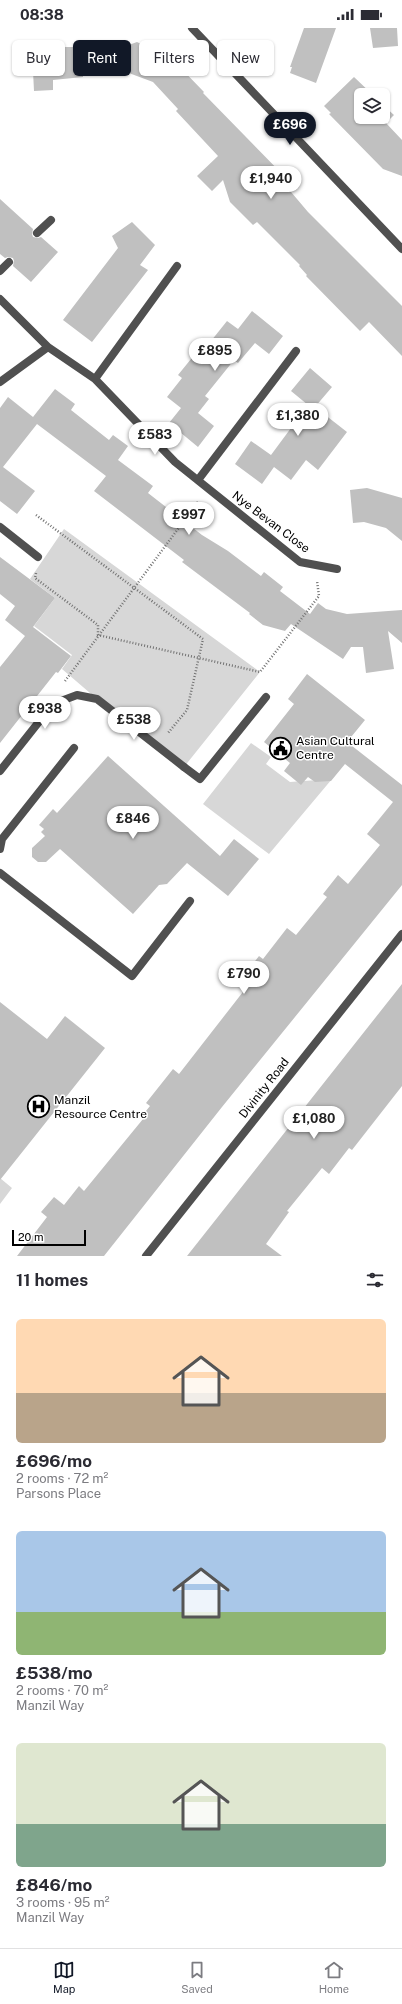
<!DOCTYPE html>
<html lang="en">
<head>
<meta charset="utf-8">
<style>
  :root { --surface:#fff; --page:#f2f2f3; --text:#2b2b33; --muted:#7c7c81; --line:#e1e1e2; --accent:#111827 }
  body { margin:0; font-family:"Public Sans",sans-serif; background:var(--page); color:var(--text); height:100vh; display:flex; flex-direction:column; font-size:15px; white-space:nowrap }
  * { box-sizing:border-box; margin:0 }
  p { font-size:13px; color:var(--muted) }
  .icon { flex:none; width:22px; height:22px; fill:none; stroke:currentColor; stroke-width:2; stroke-linecap:round; stroke-linejoin:round }
  .map { position:relative; height:1228px; overflow:hidden }
  .side { display:flex; flex-direction:column; background:var(--surface); flex:1 }
  .side>* { flex:none }
  .top-card { position:absolute; left:12px; top:12px; width:378px; height:36px; display:flex; gap:8px }
  .buttons { position:absolute; left:354px; top:60px; display:grid; gap:8px }
  .buttons a { display:grid; place-items:center; width:36px; height:36px; border-radius:6px; background:var(--surface); box-shadow:0 1px 3px #0004; font-size:20px }
  .scale { position:absolute; left:12px; bottom:10px; width:74px; box-sizing:border-box; padding-left:4px; border:2px solid #000; border-top:0; font-size:11px; line-height:14px; white-space:nowrap; color:#000; -webkit-text-stroke:3px #fff; paint-order:stroke }
  .price { position:absolute; translate:-50% -34px; padding:0 9px; border-radius:14px; background:#fff; color:#222; font-size:13px; line-height:26px; filter:drop-shadow(0 1px 2px #0008) }
  .price::after { content:''; position:absolute; left:50%; top:24px; width:12px; height:9px; margin-left:-6px; background:inherit; clip-path:polygon(0 0,100% 0,50% 100%) }
  .price.on { background:var(--accent); color:#fff }
  ul { padding:0; list-style:none }
  li { display:grid; align-content:center; gap:8px; height:212px; padding:0 16px }
  li span { display:grid; place-items:center; height:124px; border-radius:6px; color:#555 }
  li>.icon { margin-inline-start:auto }
  span .icon { width:72px; height:72px; fill:#fffc; stroke-width:1 }
  li b { font-size:17px }
  h2 { display:flex; justify-content:space-between; align-items:center; height:48px; padding:0 16px; font-size:17px }
  .chip { padding:0 14px; border-radius:6px; background:var(--surface); box-shadow:0 1px 3px #0004; font-size:14px; line-height:36px }
  .chip.on { background:var(--accent); color:#fff }
  .status { display:flex; justify-content:space-between; align-items:center; height:28px; padding:0 20px; background:var(--surface); direction:ltr }
  .status svg { height:11px; fill:currentColor }
  .menu { display:flex; justify-content:space-around; align-items:center; height:56px; border-top:1px solid var(--line); background:var(--surface); font-size:11px; color:var(--muted) }
  .menu a { display:grid; justify-items:center; gap:2px }
  .menu .on { color:var(--accent) }
  .map>svg:first-child { display:block }
</style>
</head>
<body>
<div class="status"><b>08:38</b><svg viewBox="0 0 49 12"><path d="M0 12V9h3v3zM5 12V6h3v6zM10 12V3h3v9zM15 12V0h3v12zM26 1h20v11H26zM47 4h2v5h-2z"/></svg></div>
<div class="map">
<svg width="402" height="1228" viewBox="0 0 402 1228">
  <rect width="100%" height="100%" fill="#fff"/>
  <path fill="#d7d7d7" d="M64 501 260 644 184 739 97 671 62 641 72 627 34 598 55 570 30 551Z
    M251 715 271 729 266 736 290 754 332 751 269 826 203 776Z
    M0 1150 12 1160 0 1176Z"/>
  <path fill="#c0c0c0" d="M304 0H336L316 55 290 45 292 39H290Z
    M370 0H397L398 18 373 20Z
    M137 14 172 31 204 64 203 65 290 154 286 158 308 184 402 278V328L369 294 360 303 306 248 307 247 299 238 300 237 257 194 253 197 230 174 223 152 212 163 197 148 218 128 176 83 178 81 153 54 118 41 126 18Z
    M98 15 101 44 83 45V49L53 52V62L34 63 32 23H34V19H77V17Z
    M354 49 373 67H361V89H383V77L394 87 386 95 402 112V148L383 141 329 86 331 85 324 78Z
    M0 171 33 201 32 206 33 209 38 210 41 209 58 224 31 254 13 238 14 233 13 230 8 229 5 230 0 226Z
    M132 194 155 217 140 237 148 242 92 314 63 292 118 220 112 208Z
    M252 283 283 308 269 326 255 315 238 335 234 332 205 368 209 371 198 385 214 398 198 419 169 395 181 380 167 369 182 350 178 347 208 310 211 313 227 293 238 301Z
    M310 340 332 359 315 379 347 404 318 442 306 432 291 452 274 439 262 456 235 436 251 413 271 427 308 377 291 363Z
    M55 361 75 376 71 382 109 412 113 407 128 418 118 432 153 458 148 465 202 507 228 523 261 548 264 544 283 559 280 563 310 586 318 575 326 581 347 586 402 582V615L388 603 394 641 366 645 363 619H351L343 631 291 596 285 603 263 597 249 586 250 585 182 534 184 532 94 463 106 448 37 396 3 439 35 463 17 486 0 473V380L8 369 33 389Z
    M367 460 402 470V513L386 500 364 494 353 495 350 462Z
    M0 529 55 570 33 599 71 628 58 645 56 644 0 715V639L25 608 5 592 15 578 0 566Z
    M307 646 365 692 347 714 402 757V857L222 1079 104 1228H17L47 1189 41 1184 54 1169 64 1177 79 1158 84 1163 143 1091 141 1089 150 1078 146 1075 173 1041 179 1046 246 960 239 954 259 928 263 931 287 900 296 907 327 869 323 866 338 847 348 856 380 817 367 806 393 774 345 736 331 753 315 754 308 749 301 757 284 743 290 735 264 714 294 676 288 671Z
    M108 728 220 828 234 811 259 831 228 868 187 835 167 856 159 857 133 886 60 821 46 834H38L32 829V820L45 808 41 804 44 801 39 797 53 781 57 785Z
    M402 956V1058L352 1122 349 1120 329 1146 322 1140 287 1183 289 1184 266 1216 282 1228H187Z
    M0 974 47 1011 65 988 105 1020 0 1152Z"/>
  <g fill="none" stroke-linecap="round" stroke-linejoin="round">
    <path stroke="#727272" stroke-width="2.5" stroke-dasharray="1 2" stroke-linecap="butt" d="M36 487 203 611 187 682 168 705
      M36 545 35 550 98 597V607L260 644 319 568 317 553
      M65 653 198 474"/>
    <path stroke="#505050" stroke-width="8" d="M37 205 51 192
      M0 243 9 234
      M184 739 200 751 266 669
      M0 821 2 811 74 720
      M0 845 132 948 190 873"/>
    <path stroke="#505050" stroke-width="8" d="M192 0 402 221
      M0 271 48 319 95 351 175 434 300 534 337 541
      M95 351 177 238
      M0 354 48 319
      M198 452 296 323
      M0 499 38 529
      M0 743 53 676 77 667 97 671 184 739
      M146 1228 402 906"/>
  </g>
  <defs>
    <symbol id="civic-ring" viewBox="-11 -11 22 22"><circle r="9.5" fill="#fff" stroke="#000" stroke-width="1.5"/><path d="M-.6-6.5H3V-4.5H.6V-3L4-1V1h2V6H-6V1h2V-1L-.6-3ZM-1.2 2.5V6h2.4V2.5Z" fill="#000"/></symbol>
    <symbol id="hospital-ring" viewBox="-11 -11 22 22"><circle r="9.5" fill="#fff" stroke="#000" stroke-width="1.5"/><path d="M-5-5h3v3.5h4V-5h3V5h-3V1.5h-4V5h-3Z" fill="#000"/></symbol>
  </defs>
  <g fill-rule="evenodd">
    <use href="#civic-ring" x="268" y="708" width="25" height="25"/>
    <use href="#hospital-ring" x="26" y="1066" width="25" height="25"/>
  </g>
  <g text-anchor="middle" dominant-baseline="central" stroke-width="3" stroke-linejoin="round" paint-order="stroke">
    <g font-size="12" fill="#000" stroke="#fff">
      <text transform="translate(271 494) rotate(37)">Nye Bevan Close</text>
      <text transform="translate(264 1060) rotate(-52)">Divinity Road</text>
    </g>
    <g font-size="12" fill="#000" stroke="#fff" text-anchor="start">
      <text x="296" y="713">Asian Cultural<tspan x="296" dy="14">Centre</tspan></text>
      <text x="54" y="1072">Manzil<tspan x="54" dy="14">Resource Centre</tspan></text>
    </g>
  </g>
</svg>
<div class="buttons">
<a><svg class="icon" aria-label="layers" viewBox="0 0 24 24"><path d="M12 4l9 5-9 5-9-5zM3 14l9 5 9-5"/></svg></a>
</div>
<div class="scale">20 m</div>
<b class="price on" style="left:290px;top:118px">£696</b>
<b class="price" style="left:271px;top:172px">£1,940</b>
<b class="price" style="left:215px;top:344px">£895</b>
<b class="price" style="left:298px;top:409px">£1,380</b>
<b class="price" style="left:155px;top:428px">£583</b>
<b class="price" style="left:189px;top:508px">£997</b>
<b class="price" style="left:45px;top:702px">£938</b>
<b class="price" style="left:134px;top:713px">£538</b>
<b class="price" style="left:133px;top:812px">£846</b>
<b class="price" style="left:244px;top:967px">£790</b>
<b class="price" style="left:314px;top:1112px">£1,080</b>
<div class="top-card">
<a class="chip">Buy</a>
<a class="chip on">Rent</a>
<a class="chip">Filters</a>
<a class="chip">New</a>
</div>
</div>
<section class="side">
<h2>11 homes<svg class="icon" aria-label="filters" viewBox="0 0 24 24"><path d="M4 7h16M4 17h16"/><circle cx="9" cy="7" r="2"/><circle cx="15" cy="17" r="2"/></svg></h2>
<ul>
<li><span style="background:linear-gradient(#ffd9b3 60%,#b9a48a 0)"><svg class="icon" aria-label="home" viewBox="0 0 24 24"><path d="M3 11l9-7 9 7M6 9v11h12V9"/></svg></span><div><b>£696/mo</b><p>2 rooms · 72 m²</p><p>Parsons Place</p></div></li>
<li><span style="background:linear-gradient(#a9c7e8 65%,#8fb573 0)"><svg class="icon" aria-label="home" viewBox="0 0 24 24"><path d="M3 11l9-7 9 7M6 9v11h12V9"/></svg></span><div><b>£538/mo</b><p>2 rooms · 70 m²</p><p>Manzil Way</p></div></li>
<li><span style="background:linear-gradient(#dfe7d0 65%,#7fa58c 0)"><svg class="icon" aria-label="home" viewBox="0 0 24 24"><path d="M3 11l9-7 9 7M6 9v11h12V9"/></svg></span><div><b>£846/mo</b><p>3 rooms · 95 m²</p><p>Manzil Way</p></div></li>
</ul>
</section>
<nav class="menu">
<a class="on"><svg class="icon" aria-label="map" viewBox="0 0 24 24"><path d="M3 6l6-2 6 2 6-2v14l-6 2-6-2-6 2zM9 4v14M15 6v14"/></svg>Map</a>
<a><svg class="icon" aria-label="saved" viewBox="0 0 24 24"><path d="M7 4h10v16l-5-4-5 4z"/></svg>Saved</a>
<a><svg class="icon" aria-label="home" viewBox="0 0 24 24"><path d="M3 11l9-7 9 7M6 9v11h12V9"/></svg>Home</a>
</nav>
</body>
</html>
